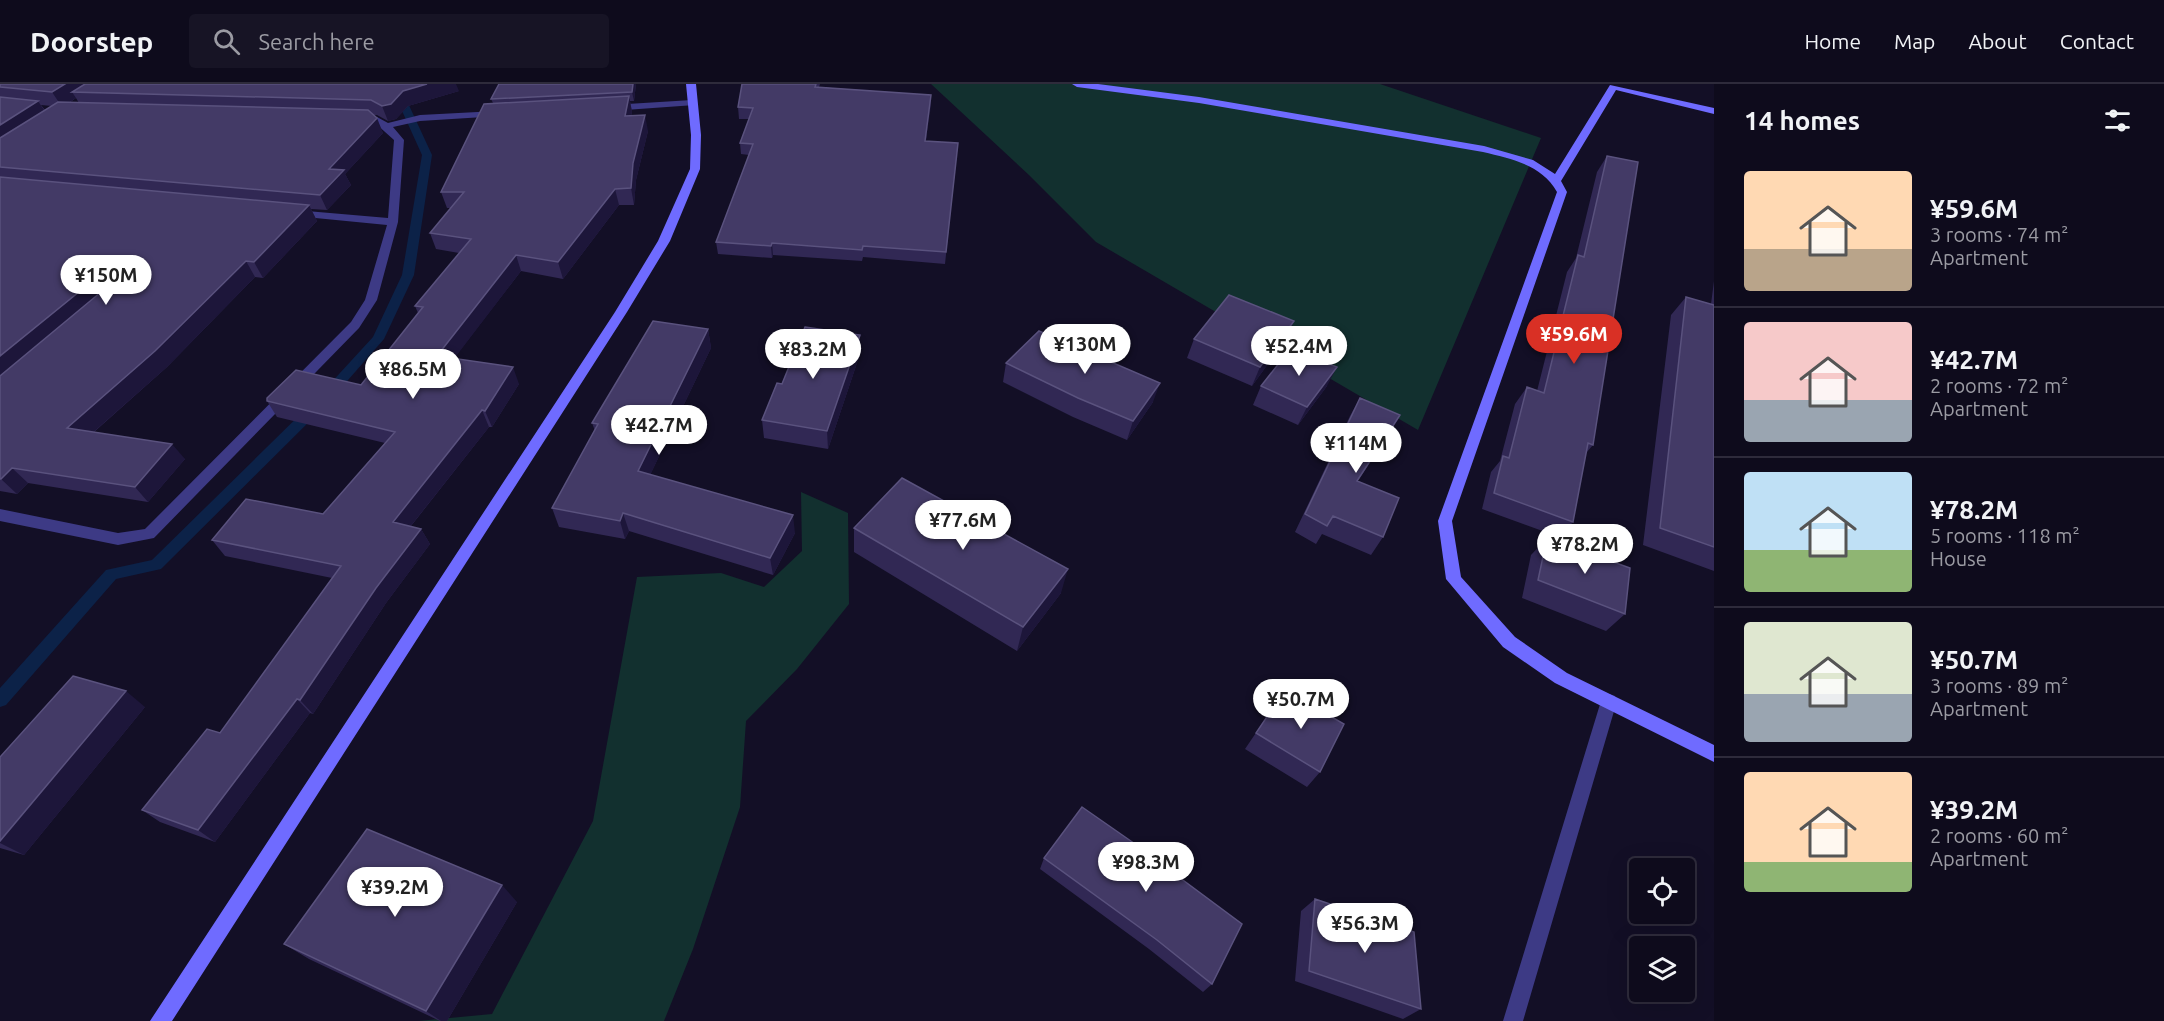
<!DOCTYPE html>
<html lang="en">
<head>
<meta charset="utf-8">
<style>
  :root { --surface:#0e0b1c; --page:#171425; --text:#f1f3f6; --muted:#9b9ba3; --line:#2e2b3b; --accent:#d93025 }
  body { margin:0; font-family:Ubuntu,sans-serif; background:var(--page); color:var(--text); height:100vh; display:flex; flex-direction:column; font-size:22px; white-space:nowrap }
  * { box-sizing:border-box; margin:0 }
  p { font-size:20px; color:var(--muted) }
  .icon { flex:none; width:33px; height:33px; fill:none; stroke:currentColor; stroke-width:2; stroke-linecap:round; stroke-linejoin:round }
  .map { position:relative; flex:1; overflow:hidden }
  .drawer { display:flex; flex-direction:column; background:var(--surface); width:450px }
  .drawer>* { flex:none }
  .buttons { position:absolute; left:1629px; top:774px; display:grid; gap:12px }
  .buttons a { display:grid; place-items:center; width:66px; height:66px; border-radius:6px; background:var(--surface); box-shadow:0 6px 24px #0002,0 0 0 2px var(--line); font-size:30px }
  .price { position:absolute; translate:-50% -51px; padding:0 14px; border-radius:21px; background:#fff; color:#222; font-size:20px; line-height:39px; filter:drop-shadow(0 2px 3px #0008) }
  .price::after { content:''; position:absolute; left:50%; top:36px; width:18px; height:14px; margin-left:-9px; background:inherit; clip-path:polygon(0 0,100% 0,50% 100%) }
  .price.selected { background:var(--accent); color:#fff }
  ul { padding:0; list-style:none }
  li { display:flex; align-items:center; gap:18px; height:150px; padding:0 30px }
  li+li { border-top:2px solid var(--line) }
  li span { display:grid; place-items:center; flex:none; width:168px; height:120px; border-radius:6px; color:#555 }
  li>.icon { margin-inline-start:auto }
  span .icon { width:72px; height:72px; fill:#fffc; stroke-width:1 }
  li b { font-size:26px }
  h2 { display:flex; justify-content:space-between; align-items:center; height:72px; padding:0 30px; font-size:26px }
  header { display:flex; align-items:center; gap:36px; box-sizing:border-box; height:84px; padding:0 30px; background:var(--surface); border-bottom:2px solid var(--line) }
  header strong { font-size:28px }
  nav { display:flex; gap:33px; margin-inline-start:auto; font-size:21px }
  .search { width:420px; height:54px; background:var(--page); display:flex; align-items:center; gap:15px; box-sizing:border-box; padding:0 21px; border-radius:6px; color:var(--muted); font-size:22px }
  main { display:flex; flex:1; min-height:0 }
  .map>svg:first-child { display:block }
</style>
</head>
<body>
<header>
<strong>Doorstep</strong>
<div class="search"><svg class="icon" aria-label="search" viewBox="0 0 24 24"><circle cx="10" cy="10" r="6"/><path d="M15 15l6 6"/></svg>Search here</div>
<nav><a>Home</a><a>Map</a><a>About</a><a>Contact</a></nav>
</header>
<main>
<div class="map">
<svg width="1714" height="937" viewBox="0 0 1714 937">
  <rect width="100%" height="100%" fill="#130f26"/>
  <path fill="#12302f" d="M931 0H1380L1541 54 1418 346 1096 158 1029 91Z
    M801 408 848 429 849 520 797 585 746 637 740 723 693 865 664 937H418L492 930 593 737 637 493 721 489 764 503 802 467Z"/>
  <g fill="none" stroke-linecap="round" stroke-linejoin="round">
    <path fill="#0c2248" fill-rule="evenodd" d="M380 0H390L407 17 432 71 414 191 384 255 327 320 161 485 116 495 6 621 0 623V604L106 486 152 476 317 314 373 253 402 191 422 71 398 18Z"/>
    <path fill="#3d3a85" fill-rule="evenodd" d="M692 16 695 17V21L611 27 606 24 611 21Z
      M497 27 500 28V32L420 37 393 43 404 56 398 138 377 216 359 244 154 454 118 461 0 437V425L118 449 145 445 351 238 365 216 387 141 295 132 290 129 295 126 388 134 394 56 375 39 357 38V34L377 33 388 39 420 31Z
      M1609 610 1615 612 1617 617 1523 937H1503L1601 617 1603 612Z"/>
    <path fill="#6f6bff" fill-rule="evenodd" d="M686 0H696L701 51 700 85 670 157 627 228 172 937H150L615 228 658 157 690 85 691 51Z
      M1072 0H1098L1199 13 1484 62 1533 76 1555 90 1610 1 1714 24V30L1616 6 1561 97 1567 108 1452 437 1461 493 1515 553 1567 589 1714 661V678L1555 599 1503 563 1446 495 1438 437 1557 108C1542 81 1512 75 1483 68L1199 19 1077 3Z"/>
  </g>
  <path fill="#312854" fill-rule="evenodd" d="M0 0 459 7 408 22 396 35 388 37 377 31H373L383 49 345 90 351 101 327 126 311 125 317 137 263 194 255 193 167 283 94 348 185 375 148 418 28 399 17 410 0 407ZM76 14 79 19H69ZM41 21 52 22 45 26Z
    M636 0 634 17H630L632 28 631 32 648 47 636 96 634 121H619L563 195 521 187 454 274 519 300 492 343H489L411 442 421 445 430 460 386 519 313 630 310 629 215 758 160 738 142 726 220 649 332 494 225 472 212 456 323 430 385 359 277 333 267 317 361 301 418 229 415 222 459 169 436 165 430 149 451 124H447L441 108 493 19 491 15Z
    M742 0H820L819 3 931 11 926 57 958 59 945 180 863 173 862 177 773 171 772 174 718 170 716 158 749 71 741 70 740 59 749 35H739L738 23Z
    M1607 72 1593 361 1586 369 1573 438 1559 453 1482 425 1491 388 1500 377 1515 320 1527 303 1537 307 1567 188 1576 174 1597 88Z
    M1714 197V487L1643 461 1671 231 1686 213 1711 220Z
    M1294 237 1286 255 1252 302 1187 274 1194 255Z
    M708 245 711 264 650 391 795 449 773 491 629 447 625 455 559 443 552 424 595 347 592 339Z
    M860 270 828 365 764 354 762 336 782 300Z
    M1006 279 1153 318 1127 356 1073 333 1003 298Z
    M1261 302H1327L1298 341 1253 321Z
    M1360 314 1389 350 1357 398 1383 453 1371 471 1322 450 1316 460 1295 448 1350 332Z
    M854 444 1061 509 1017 567 854 468Z
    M1547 454 1625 530 1606 547 1522 514 1531 471Z
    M1285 606 1320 688 1307 703 1245 665Z
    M145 623 24 771 0 764V673Z
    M1044 774 1160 779 1212 900 1203 908 1149 865 1040 785Z
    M1315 815 1421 925 1403 935 1295 897 1301 827Z
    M517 818 447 937H440L309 875 284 860Z"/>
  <path fill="#1d163a" d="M65 0H97L72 8 76 14 62 23 52 8Z
    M427 0H456L459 7 408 22 396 35 388 37 382 22 403 7Z
    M633 0H636L634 17 632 8Z
    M931 11V22L924 69 925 57Z
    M629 12 632 28 628 47 625 32Z
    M38 17 48 32 0 63V41Z
    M645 31 648 47 636 96 634 121 631 104 633 79Z
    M377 34 383 49 345 90 351 101 327 126 320 111 329 85Z
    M615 105 619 121 563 195 558 178Z
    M309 121 317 137 263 194 254 178Z
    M772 159 773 171 772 174 771 162Z
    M516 171 521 187 444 288 437 272Z
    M246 177 255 193 167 283 81 359 67 344Z
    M90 199 102 214 0 300V272Z
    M1294 237 1286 255 1252 302 1260 283Z
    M708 245 711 264 643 406 638 387Z
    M860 251V270L828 365 827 347Z
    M513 283 519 300 492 343 485 327Z
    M1337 283 1327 302 1298 341 1307 323Z
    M1160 299 1153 318 1127 356 1133 337Z
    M482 326 489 343 402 453 393 438Z
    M1400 331 1389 350 1345 416 1357 397Z
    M172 360 185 375 148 418 135 403Z
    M12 384 28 399 17 410 1 395Z
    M623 429 629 447 625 455 620 437Z
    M793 431 795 449 773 491 770 474Z
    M421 445 430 460 386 519 313 630 300 616 376 504Z
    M1068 485 1061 509 1017 567 1023 543Z
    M126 607 145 623 24 771 0 759V757Z
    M297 615 310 629 215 758 198 746Z
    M502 801 517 818 447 937H441L426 927Z"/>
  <path fill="#433a66" stroke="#5a527e" stroke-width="1.5" d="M0 0H65L52 8 0 3Z
    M85 0H427L403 7 391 20 382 22 371 16 72 8Z
    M499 0H633L632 8 491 15Z
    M742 0H816L815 3 931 11 925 57 958 59 946 168 863 162 862 166 772 159 771 162 716 158 753 60 740 59 753 24 738 23Z
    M629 12 625 32 645 31 633 79 631 104 615 105 558 178 516 171 437 272 513 283 485 327 482 326 393 438 421 445 376 504 300 616 297 615 198 746 142 726 207 645 220 649 341 482 212 456 246 415 323 430 395 348 267 317V314L296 286 361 301 423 223 415 222 471 155 430 149 464 108H441L484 20Z
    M0 13 38 17 0 41Z
    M58 18 368 26 377 34 329 85 344 86 320 111 0 83V54Z
    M1607 72 1638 78 1593 361 1588 359 1573 438 1494 409 1503 372 1509 374 1527 303 1544 309 1578 171 1584 173Z
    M0 93 309 121 254 178 246 177 155 267 67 344 172 360 135 403 12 384 1 395H0V292L101 208V199H90L0 272Z
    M1229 211 1294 237 1260 283 1194 255Z
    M1686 213 1714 221V463L1660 444Z
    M653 237 708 245 638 387 793 431 770 474 623 429 620 437 552 424 598 340 592 339Z
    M805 243 860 251 827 347 762 336 777 299 782 300Z
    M1039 247 1160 299 1133 337 1078 314 1006 279Z
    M1291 264 1337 283 1307 323 1261 302Z
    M1360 314 1400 331 1357 397 1399 414 1383 453 1333 432 1327 442 1305 430Z
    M902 394 1068 485 1023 543 854 444Z
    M1547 454 1630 484 1625 530 1538 496Z
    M73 592 126 607 0 757V673Z
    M1285 606 1344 640 1320 688 1256 649Z
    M1082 723 1161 778 1160 779 1242 840 1212 900 1157 856 1044 774Z
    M367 745 502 801 426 927 284 860Z
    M1315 815 1414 848 1421 925 1309 887Z"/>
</svg>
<div class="buttons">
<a><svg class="icon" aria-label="locate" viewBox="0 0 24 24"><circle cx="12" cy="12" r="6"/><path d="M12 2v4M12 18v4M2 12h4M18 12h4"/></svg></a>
<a><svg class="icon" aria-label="layers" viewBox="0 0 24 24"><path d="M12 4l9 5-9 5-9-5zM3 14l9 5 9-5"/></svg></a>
</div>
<b class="price" style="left:106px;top:222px">¥150M</b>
<b class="price selected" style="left:1574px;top:281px">¥59.6M</b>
<b class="price" style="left:1085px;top:291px">¥130M</b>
<b class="price" style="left:1299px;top:293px">¥52.4M</b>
<b class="price" style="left:813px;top:296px">¥83.2M</b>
<b class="price" style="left:413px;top:316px">¥86.5M</b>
<b class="price" style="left:659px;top:372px">¥42.7M</b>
<b class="price" style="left:1356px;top:390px">¥114M</b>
<b class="price" style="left:963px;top:467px">¥77.6M</b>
<b class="price" style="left:1585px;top:491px">¥78.2M</b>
<b class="price" style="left:1301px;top:646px">¥50.7M</b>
<b class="price" style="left:1146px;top:809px">¥98.3M</b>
<b class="price" style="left:395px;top:834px">¥39.2M</b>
<b class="price" style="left:1365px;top:870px">¥56.3M</b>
</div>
<section class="drawer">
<h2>14 homes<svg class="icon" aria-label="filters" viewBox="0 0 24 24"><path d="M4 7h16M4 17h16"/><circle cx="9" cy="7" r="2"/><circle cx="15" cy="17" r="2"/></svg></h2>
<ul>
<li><span style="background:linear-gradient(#ffd9b3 65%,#b9a48a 0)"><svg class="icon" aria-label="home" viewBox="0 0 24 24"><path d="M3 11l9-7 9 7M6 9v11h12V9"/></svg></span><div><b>¥59.6M</b><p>3 rooms · 74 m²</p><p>Apartment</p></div></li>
<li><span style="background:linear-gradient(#f6c9c9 65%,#9aa5b1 0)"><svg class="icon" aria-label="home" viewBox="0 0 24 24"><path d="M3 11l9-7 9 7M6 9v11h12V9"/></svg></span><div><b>¥42.7M</b><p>2 rooms · 72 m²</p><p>Apartment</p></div></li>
<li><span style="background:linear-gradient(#bfe0f5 65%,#8fb573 0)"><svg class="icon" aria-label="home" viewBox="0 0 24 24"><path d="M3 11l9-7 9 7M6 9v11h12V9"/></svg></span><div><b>¥78.2M</b><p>5 rooms · 118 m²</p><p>House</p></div></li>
<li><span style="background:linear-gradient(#dfe7d0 60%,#9aa5b1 0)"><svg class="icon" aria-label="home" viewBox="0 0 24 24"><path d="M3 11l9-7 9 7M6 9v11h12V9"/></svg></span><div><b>¥50.7M</b><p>3 rooms · 89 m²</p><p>Apartment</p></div></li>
<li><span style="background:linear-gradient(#ffd9b3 75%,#8fb573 0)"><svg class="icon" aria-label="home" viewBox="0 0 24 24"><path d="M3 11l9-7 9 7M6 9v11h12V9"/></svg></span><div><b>¥39.2M</b><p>2 rooms · 60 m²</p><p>Apartment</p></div></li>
</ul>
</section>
</main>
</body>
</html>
